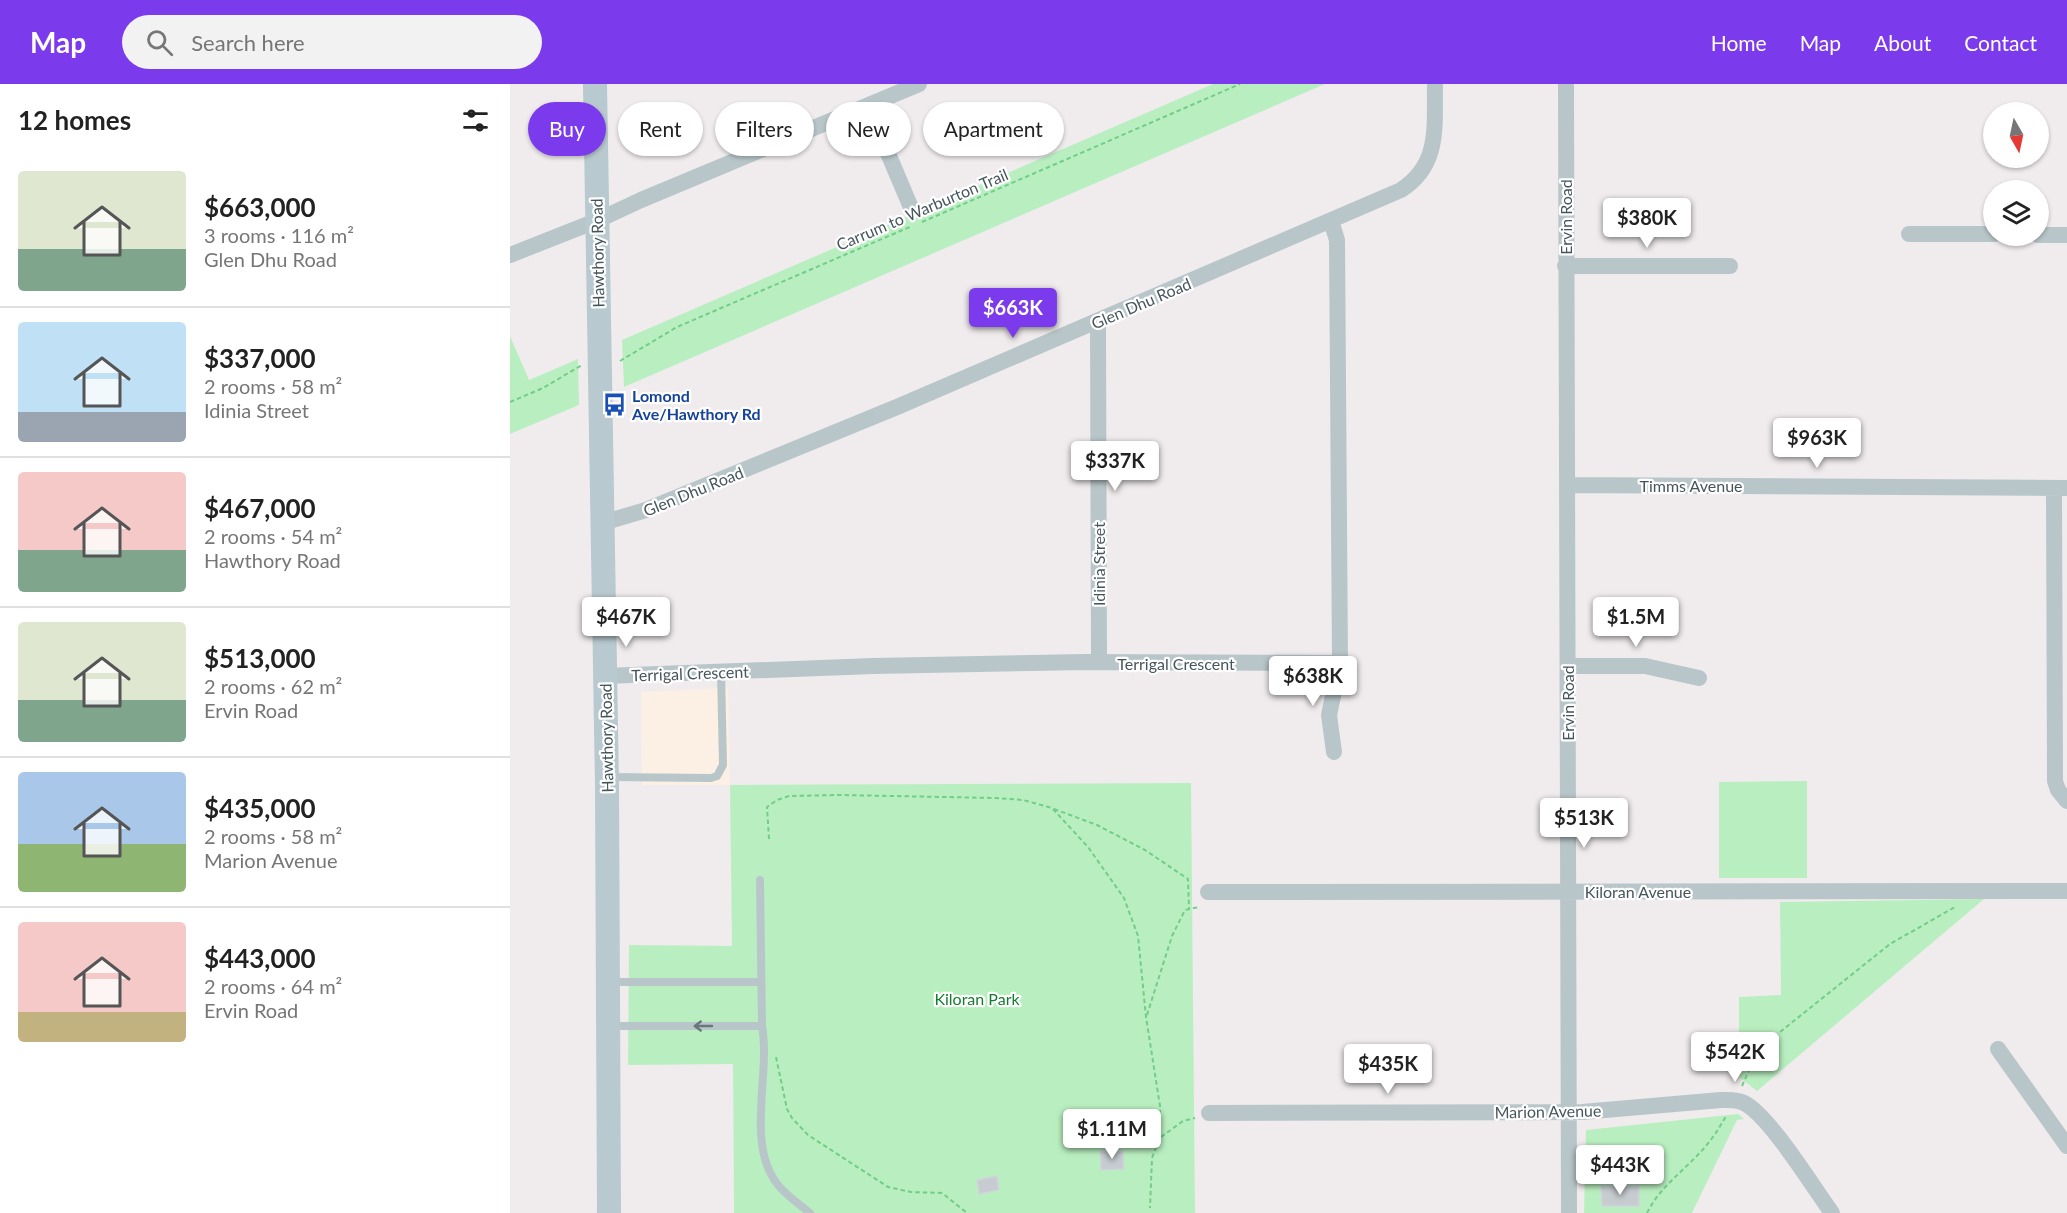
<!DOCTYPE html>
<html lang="en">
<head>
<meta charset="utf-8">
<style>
  :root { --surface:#fff; --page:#f2f2f2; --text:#222; --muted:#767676; --line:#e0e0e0; --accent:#7c3aed }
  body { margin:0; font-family:Lato,sans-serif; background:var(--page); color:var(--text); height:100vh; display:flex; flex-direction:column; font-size:22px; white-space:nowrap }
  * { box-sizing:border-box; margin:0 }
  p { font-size:20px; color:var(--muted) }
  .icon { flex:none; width:33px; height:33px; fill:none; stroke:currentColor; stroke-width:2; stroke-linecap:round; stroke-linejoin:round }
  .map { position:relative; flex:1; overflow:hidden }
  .side { display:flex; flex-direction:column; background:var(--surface); width:510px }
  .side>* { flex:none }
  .banner { position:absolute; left:18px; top:18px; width:570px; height:54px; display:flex; gap:12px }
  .needle { width:39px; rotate:171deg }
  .controls { position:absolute; left:1473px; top:18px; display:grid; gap:12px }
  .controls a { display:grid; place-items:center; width:66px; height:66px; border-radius:50%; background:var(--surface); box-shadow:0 2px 4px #0004; font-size:30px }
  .price { position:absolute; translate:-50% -51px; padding:0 14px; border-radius:6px; background:#fff; color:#222; font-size:20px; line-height:39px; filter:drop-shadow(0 2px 3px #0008) }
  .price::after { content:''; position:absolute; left:50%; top:36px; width:18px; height:14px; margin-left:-9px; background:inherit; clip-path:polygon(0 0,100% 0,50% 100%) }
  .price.on { background:var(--accent); color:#fff }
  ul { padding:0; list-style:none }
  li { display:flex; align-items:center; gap:18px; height:150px; padding:0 18px }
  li+li { border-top:2px solid var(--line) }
  li span { display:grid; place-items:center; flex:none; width:168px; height:120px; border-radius:6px; color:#555 }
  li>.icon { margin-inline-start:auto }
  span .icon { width:72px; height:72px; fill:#fffc; stroke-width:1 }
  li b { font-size:26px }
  h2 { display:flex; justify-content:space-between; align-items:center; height:72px; padding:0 18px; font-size:26px }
  .chip { padding:0 21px; border-radius:27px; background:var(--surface); box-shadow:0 2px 4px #0004; font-size:21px; line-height:54px }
  .chip.on { background:var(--accent); color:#fff }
  header { display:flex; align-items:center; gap:36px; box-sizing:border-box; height:84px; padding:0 30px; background:var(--accent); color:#fff }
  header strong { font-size:28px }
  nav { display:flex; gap:33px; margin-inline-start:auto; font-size:21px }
  .search { width:420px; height:54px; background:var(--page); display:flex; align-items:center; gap:15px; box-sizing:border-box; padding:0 21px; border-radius:33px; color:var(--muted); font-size:22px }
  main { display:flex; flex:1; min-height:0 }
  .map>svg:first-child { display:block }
</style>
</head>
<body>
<header>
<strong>Map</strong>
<div class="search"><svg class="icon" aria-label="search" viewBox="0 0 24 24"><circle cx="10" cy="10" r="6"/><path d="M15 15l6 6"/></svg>Search here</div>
<nav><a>Home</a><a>Map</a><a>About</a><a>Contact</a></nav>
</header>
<main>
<section class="side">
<h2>12 homes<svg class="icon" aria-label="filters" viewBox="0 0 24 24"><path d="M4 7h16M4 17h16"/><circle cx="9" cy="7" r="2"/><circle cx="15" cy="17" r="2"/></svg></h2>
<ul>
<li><span style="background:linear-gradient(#dfe7d0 65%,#7fa58c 0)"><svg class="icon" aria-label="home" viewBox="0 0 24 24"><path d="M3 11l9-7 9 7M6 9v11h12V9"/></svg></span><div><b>$663,000</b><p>3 rooms · 116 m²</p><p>Glen Dhu Road</p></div></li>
<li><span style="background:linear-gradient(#bfe0f5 75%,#9aa5b1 0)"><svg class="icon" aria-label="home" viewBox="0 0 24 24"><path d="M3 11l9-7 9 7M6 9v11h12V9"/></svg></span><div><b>$337,000</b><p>2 rooms · 58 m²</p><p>Idinia Street</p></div></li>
<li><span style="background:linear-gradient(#f6c9c9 65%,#7fa58c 0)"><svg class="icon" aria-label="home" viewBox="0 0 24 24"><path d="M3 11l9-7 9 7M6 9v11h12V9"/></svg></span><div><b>$467,000</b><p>2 rooms · 54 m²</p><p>Hawthory Road</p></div></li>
<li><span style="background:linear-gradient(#dfe7d0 65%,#7fa58c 0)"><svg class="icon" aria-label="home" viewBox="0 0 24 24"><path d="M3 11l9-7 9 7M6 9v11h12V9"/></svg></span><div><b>$513,000</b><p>2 rooms · 62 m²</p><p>Ervin Road</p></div></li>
<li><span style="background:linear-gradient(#a9c7e8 60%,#8fb573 0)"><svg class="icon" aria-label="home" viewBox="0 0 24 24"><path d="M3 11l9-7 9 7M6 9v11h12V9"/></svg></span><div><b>$435,000</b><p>2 rooms · 58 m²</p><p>Marion Avenue</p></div></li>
<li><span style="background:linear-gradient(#f6c9c9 75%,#c2b280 0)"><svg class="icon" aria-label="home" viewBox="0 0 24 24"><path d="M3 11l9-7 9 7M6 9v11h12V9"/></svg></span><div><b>$443,000</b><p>2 rooms · 64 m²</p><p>Ervin Road</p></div></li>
</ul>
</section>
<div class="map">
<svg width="1557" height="1129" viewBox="0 0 1557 1129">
  <rect width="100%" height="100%" fill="#f0eced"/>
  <path fill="#fcefe4" d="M218 604 220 701H132L131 608Z"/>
  <path fill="#b9efc0" d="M703 0H815L114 303 112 256Z
    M0 252 19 296 68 275 69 321 0 350Z
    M1297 697V794H1209V698Z
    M681 699 685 1129H224L223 980 118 981 119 861 222 862 220 701Z
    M1474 815 1247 1007 1229 993V913L1271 911 1270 818Z
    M1228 1030 1234 1035 1227 1036 1182 1129H1074L1076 1046Z"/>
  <path fill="#c6ccd0" stroke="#d0d5d9" stroke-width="1.5" d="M590 1067H613L614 1085 591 1086Z
    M487 1092 489 1106 469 1110 467 1096Z
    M1091 1102H1129V1122H1092Z"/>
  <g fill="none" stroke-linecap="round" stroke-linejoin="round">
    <path stroke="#71cd88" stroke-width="2" stroke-dasharray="4.5 3" stroke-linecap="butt" d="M412 138 730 0
      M110 277 167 243 402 142
      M0 318 33 304 72 281
      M544 725 587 741 635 766 678 795 679 825
      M259 755 257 723 267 716 279 712 330 711 486 714 513 716 542 724 578 763 614 814 628 852 636 933 650 1022V1053L642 1074 640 1124
      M637 931 662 852 675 826 689 823
      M266 973 277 1025 282 1034 298 1051 378 1103 401 1108 432 1109 457 1129
      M1232 1002 1245 973 1255 960 1380 860 1445 823
      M651 1053 673 1037 685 1034
      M1137 1129C1151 1100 1180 1083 1199 1058 1206 1050 1211 1040 1217 1031"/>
    <path stroke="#b8c6ca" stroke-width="8" d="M98 693 201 694 207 692 213 681 211 587
      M250 796 252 942C261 990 235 1060 268 1101 277 1112 289 1120 300 1129
      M99 898H251
      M99 942H252"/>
    <path stroke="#b8c6ca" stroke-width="16" d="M1056 0 1059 1129
      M358 22 402 126
      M1399 150H1484
      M1528 151H1557
      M0 171 86 137 131 116 409 0
      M1055 182H1220
      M588 238 589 578
      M1057 401 1557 404
      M1544 404 1545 697 1548 706 1557 717
      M92 439 136 426 387 323 891 106C931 80 924 42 925 0
      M1058 582H1135L1189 594
      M95 592 363 582 575 578 830 579 827 156 821 137
      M824 668 819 631 830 579
      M698 808 1557 807
      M1488 965 1557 1062
      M699 1029 1072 1028 1211 1016C1218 1016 1227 1015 1234 1019 1259 1031 1303 1103 1322 1129"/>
    <path stroke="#b8c9cf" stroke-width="24" d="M85 0 97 701 99 1129"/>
  </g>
  <defs><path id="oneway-shaft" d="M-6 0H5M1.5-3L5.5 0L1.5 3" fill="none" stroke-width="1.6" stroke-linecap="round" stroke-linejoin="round" transform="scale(1.5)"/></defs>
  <use stroke="#68777c" href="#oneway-shaft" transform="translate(193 942) rotate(180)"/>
  <defs>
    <symbol id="bus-bare" viewBox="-9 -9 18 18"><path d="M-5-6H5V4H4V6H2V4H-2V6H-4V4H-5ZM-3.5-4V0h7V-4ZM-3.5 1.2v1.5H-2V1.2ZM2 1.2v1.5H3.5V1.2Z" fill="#1a4fb4" stroke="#fff" stroke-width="2.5" paint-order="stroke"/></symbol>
  </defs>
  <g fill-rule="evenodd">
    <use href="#bus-bare" x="88" y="304" width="33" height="33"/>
  </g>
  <g text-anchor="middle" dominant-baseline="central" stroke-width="4.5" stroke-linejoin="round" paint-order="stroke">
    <g font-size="16" fill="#45555a" stroke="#fff">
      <text transform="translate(412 125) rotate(-23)">Carrum to Warburton Trail</text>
      <text transform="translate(1055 133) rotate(-90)">Ervin Road</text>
      <text transform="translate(87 169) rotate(-91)">Hawthory Road</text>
      <text transform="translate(631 219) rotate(-23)">Glen Dhu Road</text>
      <text x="1181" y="401">Timms Avenue</text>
      <text transform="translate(183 407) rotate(-22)">Glen Dhu Road</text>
      <text transform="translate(588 480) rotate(-90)">Idinia Street</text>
      <text x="666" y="579">Terrigal Crescent</text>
      <text transform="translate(180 589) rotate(-2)">Terrigal Crescent</text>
      <text transform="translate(1057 619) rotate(-90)">Ervin Road</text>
      <text transform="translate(96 654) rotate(-91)">Hawthory Road</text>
      <text x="1128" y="807">Kiloran Avenue</text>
      <text transform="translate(1038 1027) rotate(-1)">Marion Avenue</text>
    </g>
    <g font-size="16" font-weight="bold" fill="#164399" stroke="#fff" text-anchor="start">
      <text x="122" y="311">Lomond<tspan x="122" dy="18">Ave/Hawthory Rd</tspan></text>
    </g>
    <g font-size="16" fill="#157c2f" stroke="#fff">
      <text x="467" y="914">Kiloran Park</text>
    </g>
  </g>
</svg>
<div class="controls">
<a><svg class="needle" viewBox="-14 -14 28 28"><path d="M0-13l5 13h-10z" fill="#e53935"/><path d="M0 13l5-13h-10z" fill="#767676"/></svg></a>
<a><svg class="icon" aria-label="layers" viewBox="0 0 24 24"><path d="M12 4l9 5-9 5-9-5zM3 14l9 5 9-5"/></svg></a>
</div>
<b class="price" style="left:1137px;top:165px">$380K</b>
<b class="price on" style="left:503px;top:255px">$663K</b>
<b class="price" style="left:1307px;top:385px">$963K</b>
<b class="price" style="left:605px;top:408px">$337K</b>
<b class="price" style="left:116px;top:564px">$467K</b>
<b class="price" style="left:1126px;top:564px">$1.5M</b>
<b class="price" style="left:803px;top:623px">$638K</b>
<b class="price" style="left:1074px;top:765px">$513K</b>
<b class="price" style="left:1225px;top:999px">$542K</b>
<b class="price" style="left:878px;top:1011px">$435K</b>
<b class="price" style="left:602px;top:1076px">$1.11M</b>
<b class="price" style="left:1110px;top:1112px">$443K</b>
<div class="banner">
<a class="chip on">Buy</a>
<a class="chip">Rent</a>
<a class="chip">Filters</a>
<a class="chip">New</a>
<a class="chip">Apartment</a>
</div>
</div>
</main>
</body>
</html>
